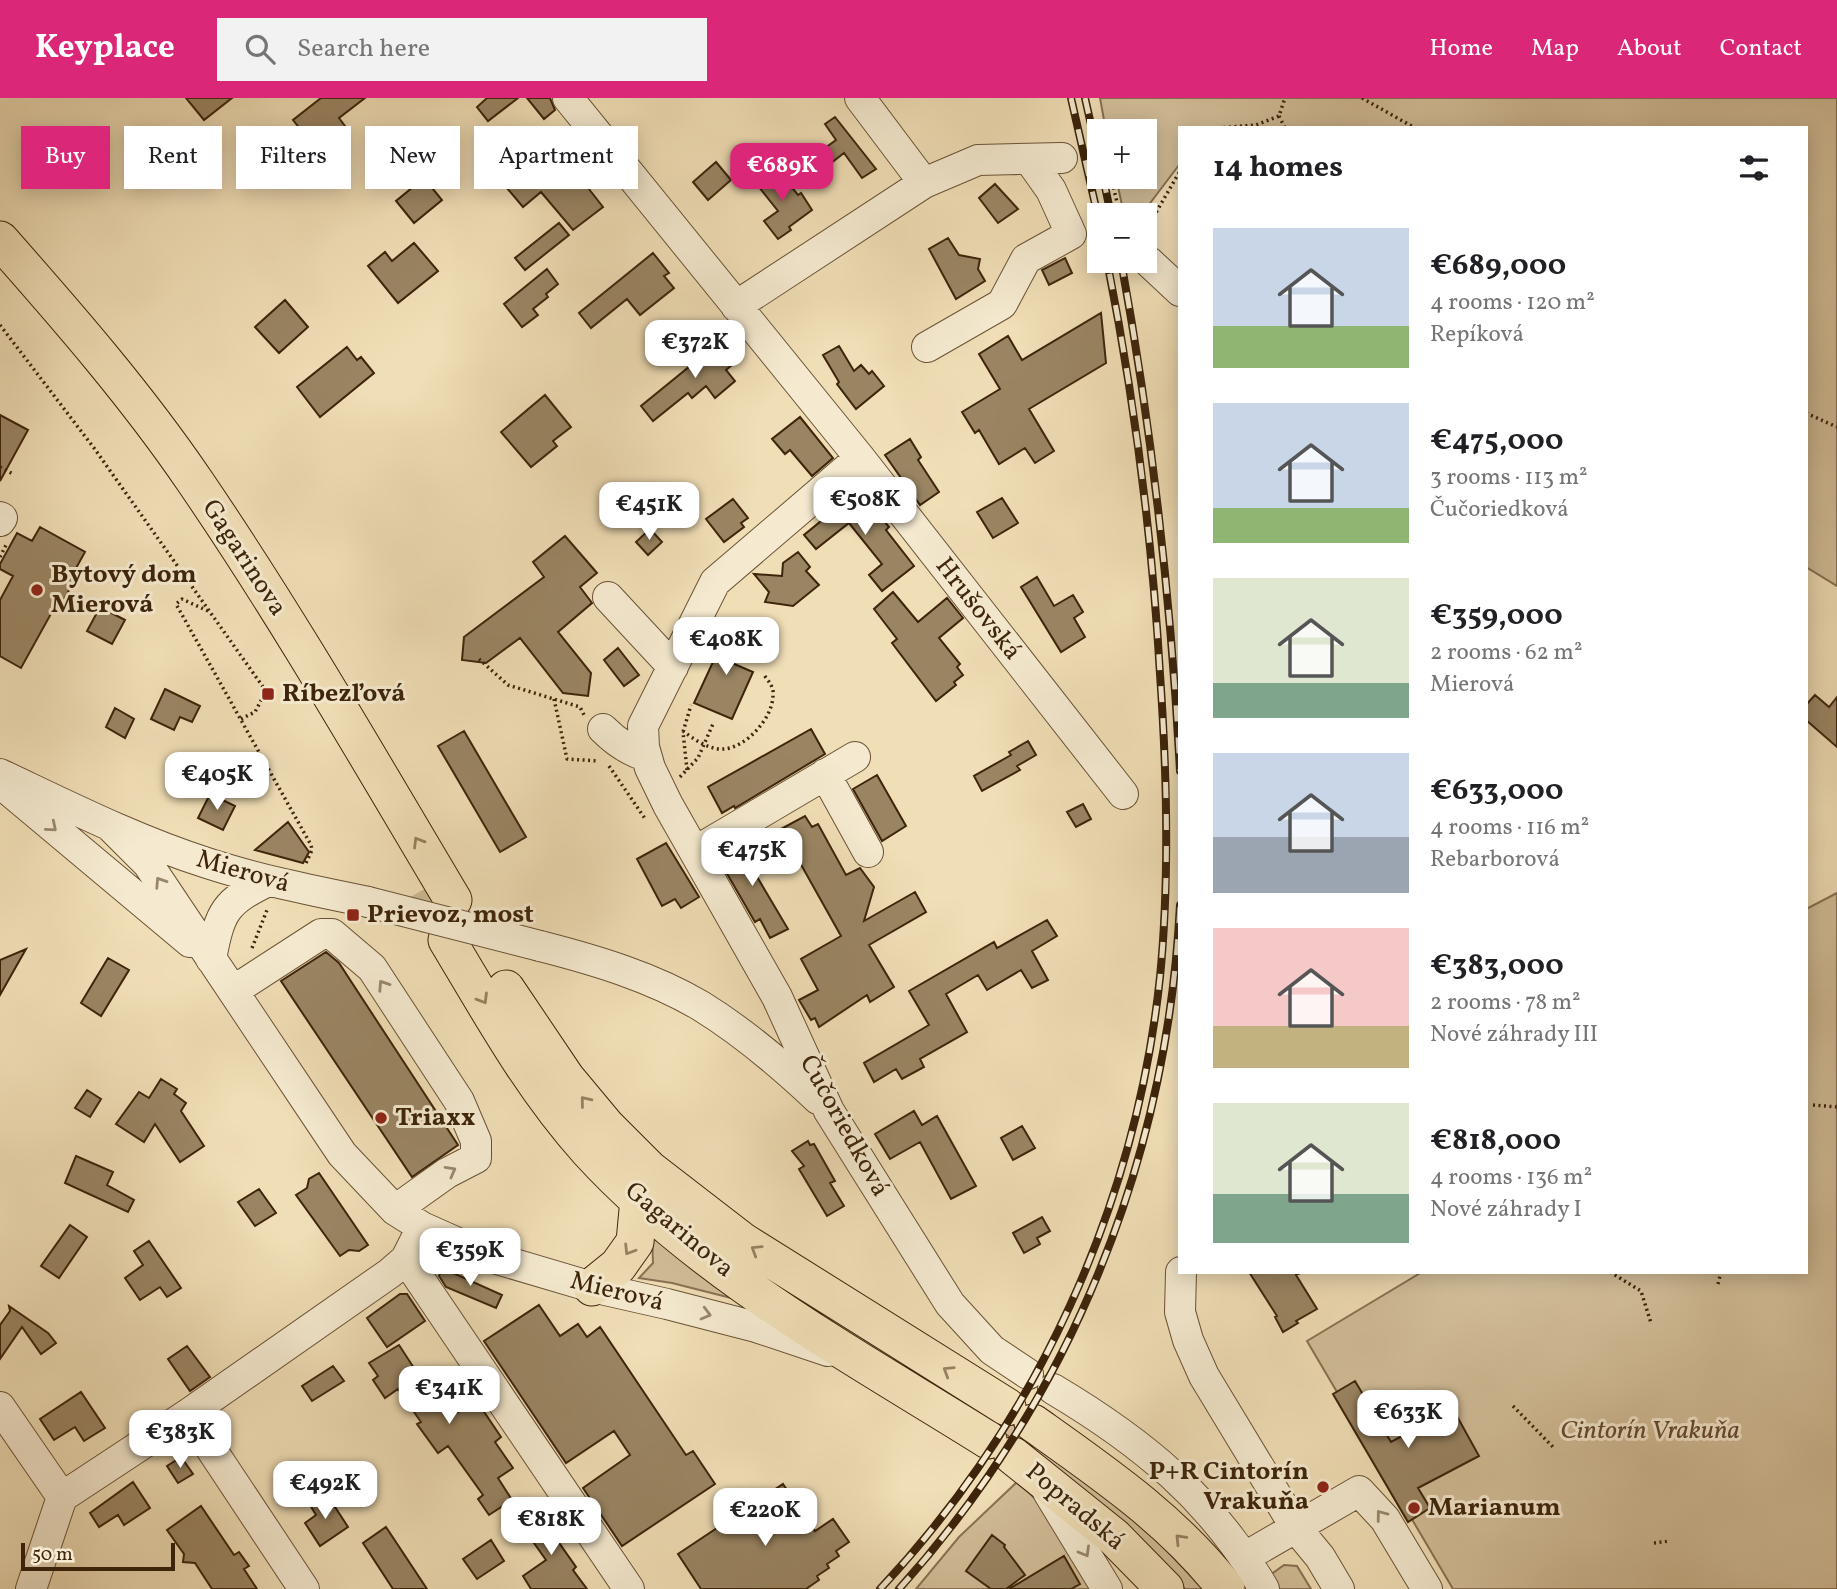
<!DOCTYPE html>
<html lang="en">
<head>
<meta charset="utf-8">
<style>
  :root { --surface:#fff; --page:#f2f2f2; --text:#202124; --muted:#757577; --accent:#db2777 }
  body { margin:0; font-family:Vollkorn,serif; background:var(--page); color:var(--text); height:100vh; display:flex; flex-direction:column; font-size:26px; white-space:nowrap }
  * { box-sizing:border-box; margin:0 }
  p { font-size:23px; color:var(--muted) }
  .icon { flex:none; width:38px; height:38px; fill:none; stroke:currentColor; stroke-width:2; stroke-linecap:round; stroke-linejoin:round }
  .map { position:relative; flex:1; overflow:hidden }
  .details { position:absolute; left:1178px; top:28px; width:630px; height:1148px; display:flex; flex-direction:column; background:var(--surface); border-radius:0px; box-shadow:0 4px 18px #0003 }
  .details>* { flex:none }
  .hud { position:absolute; left:21px; top:28px; width:665px; height:63px; display:flex; gap:14px }
  .fabs { position:absolute; left:1087px; top:21px; display:grid; gap:14px }
  .fabs a { display:grid; place-items:center; width:70px; height:70px; border-radius:0px; background:var(--surface); box-shadow:0 4px 18px #0003; font-size:35px }
  .scale { position:absolute; left:21px; bottom:18px; width:154px; box-sizing:border-box; padding-left:7px; border:4px solid #3d240a; border-top:0; font-size:19px; line-height:24px; white-space:nowrap; color:#3d240a; -webkit-text-stroke:5px #f5ead0; paint-order:stroke }
  .price { position:absolute; translate:-50% -60px; padding:0 16px; border-radius:14px; background:#fff; color:#222; font-size:23px; line-height:46px; filter:drop-shadow(0 2px 4px #0008) }
  .price::after { content:''; position:absolute; left:50%; top:42px; width:21px; height:16px; margin-left:-10px; background:inherit; clip-path:polygon(0 0,100% 0,50% 100%) }
  .price.selected { background:var(--accent); color:#fff }
  ul { padding:0; list-style:none }
  li { display:flex; align-items:center; gap:21px; height:175px; padding:0 35px }
  li span { display:grid; place-items:center; flex:none; width:196px; height:140px; border-radius:0px; color:#555 }
  li>.icon { margin-inline-start:auto }
  span .icon { width:84px; height:84px; fill:#fffc; stroke-width:1 }
  li b { font-size:30px }
  h2 { display:flex; justify-content:space-between; align-items:center; height:84px; padding:0 35px; font-size:30px }
  .tag { padding:0 24px; border-radius:0px; background:var(--surface); box-shadow:0 4px 18px #0003; font-size:24px; line-height:63px }
  .tag.selected { background:var(--accent); color:#fff }
  header { display:flex; align-items:center; gap:42px; box-sizing:border-box; height:98px; padding:0 35px; background:var(--accent); color:#fff }
  header strong { font-size:33px }
  nav { display:flex; gap:38px; margin-inline-start:auto; font-size:24px }
  .search { width:490px; height:63px; background:var(--page); display:flex; align-items:center; gap:18px; box-sizing:border-box; padding:0 24px; border-radius:0px; color:var(--muted); font-size:26px }
  .map>svg:first-child { display:block }
</style>
</head>
<body>
<header>
<strong>Keyplace</strong>
<div class="search"><svg class="icon" aria-label="search" viewBox="0 0 24 24"><circle cx="10" cy="10" r="6"/><path d="M15 15l6 6"/></svg>Search here</div>
<nav><a>Home</a><a>Map</a><a>About</a><a>Contact</a></nav>
</header>
<div class="map">
<svg width="1837" height="1491" viewBox="0 0 1837 1491">
  <rect width="100%" height="100%" fill="#f0deb6"/>
  <filter id="stains"><feTurbulence type="fractalNoise" baseFrequency=".00286" numOctaves="4"/><feColorMatrix values="0 0 0 0 .2 0 0 0 0 .09 0 0 0 0 .02 0 0 0 .5 -.17"/></filter>
  <radialGradient id="worn" r=".72"><stop offset=".6" stop-color="#630" stop-opacity="0"/><stop offset="1" stop-color="#630" stop-opacity=".3"/></radialGradient>
  <path fill="#d2be99" stroke="#887152" stroke-width="2" d="M1100 0H1837V488L1806 469V30H1180L1179 67 1141 117H1124L1116 79H1144V33H1106Z
    M1837 795V1491H1453L1307 1243 1422 1174H1806V811Z
    M649 1087 1073 1366 1139 1423 1203 1491H1185L1156 1459 1058 1373 1010 1339 781 1199Z
    M652 1137 743 1203 672 1185 639 1180 653 1165Z
    M1018 1383 1062 1429 1097 1491H916L959 1439Z
    M1284 1467 1297 1468 1311 1491H1277L1271 1480 1273 1475Z"/>
  <path fill="#9a8563" stroke="#3d240a" stroke-width="2" d="M186 0H232L204 22Z
    M321 0H365L339 20 345 28 316 51 293 22Z
    M487 0H518L488 23 477 9Z
    M527 0H550L555 12 544 21Z
    M835 19 876 71 862 80 844 55 831 65 821 53 836 42 825 26Z
    M185 31 202 52 189 62 173 41Z
    M545 46 571 74 574 72 603 109 573 132 541 94 523 109 501 83Z
    M716 64 731 82 708 102 693 84Z
    M772 71 774 73 777 71 798 97 801 95 812 112 789 129 791 132 778 141 764 123 778 113 755 84Z
    M424 80 442 102 414 125 396 103Z
    M995 86 1018 111 998 125 979 100Z
    M559 125 569 137 525 172 515 160Z
    M948 140 959 157 980 161 978 171 985 183 956 201 929 151Z
    M414 145 438 173 398 205 368 168 385 154 392 163Z
    M653 155 669 175 664 178 674 190 640 217 627 201 591 230 579 215Z
    M1065 160 1072 175 1049 187 1042 172Z
    M547 171 558 186 546 196 548 199 533 211 538 217 522 229 504 206Z
    M285 202 308 229 279 255 255 229Z
    M1101 215 1106 265 1029 311 1054 353 1035 365 1025 350 999 366 979 332 975 335 962 314 1000 291 979 256 1008 238 1022 262Z
    M722 242 738 262 726 272 735 283 715 300 706 288 692 300 688 295 653 323 641 308Z
    M839 248 854 273 861 267 869 276 872 273 884 288 856 311 837 286 839 284 823 257Z
    M347 249 357 262 361 259 374 275 320 319 297 289Z
    M545 297 571 329 553 343 557 348 531 369 501 334Z
    M0 317 28 332 0 383Z
    M800 319 833 360 812 378 790 352 785 356 772 341Z
    M910 341 921 359 918 362 939 394 920 407 885 357Z
    M859 392 889 429 886 432 914 468 882 493 869 477 882 466 849 425 816 451 804 437Z
    M1002 400 1018 425 993 440 977 414Z
    M733 401 748 420 741 425 744 429 724 444 706 421Z
    M40 429 85 454 70 481 74 483 62 505 58 503 21 570 0 558V502L13 478 0 471V466L17 435 32 443Z
    M650 431 662 444 648 457 636 444Z
    M565 438 597 475 580 489 592 505 558 534 591 575 588 598 563 595 520 540 486 565 462 562 464 539 544 479 533 464Z
    M798 454 810 469 806 473 819 487 793 508 765 504 769 494 754 476 782 478 783 465Z
    M1037 479 1054 508 1073 497 1083 514 1074 520 1085 539 1061 554 1021 489Z
    M893 494 918 524 947 500 963 520 939 540 960 566 957 569 963 577 954 584 956 587 936 603 892 545 897 541 874 511Z
    M100 509 125 522 112 546 87 533Z
    M733 527 751 540 732 565 753 574 732 621 694 605 725 538Z
    M618 550 639 577 624 588 604 562Z
    M165 591 200 608 192 624 180 619 174 632 151 621Z
    M1815 597 1829 609 1837 599V649L1806 622V607Z
    M115 610 134 621 125 640 106 629Z
    M811 631 825 656 735 710 734 708 722 715 708 689Z
    M464 633 526 739 500 754 438 648Z
    M1028 643 1036 657 1017 668 1020 672 982 693 974 678 1011 657 1009 654Z
    M877 677 906 728 882 743 853 691Z
    M210 696 235 708 223 732 198 720Z
    M1083 706 1091 721 1076 729 1067 714Z
    M805 718 812 729 818 726 846 777 860 770 874 789 864 823 915 794 926 814 869 847 894 889 870 904 867 897 819 929 815 920 811 922 799 902 818 892 801 861 841 838 781 731Z
    M288 724 309 754 303 765 255 752Z
    M748 743 762 767 753 772 788 831 770 840 760 821 755 824 718 760Z
    M666 745 699 799 681 810 675 801 662 808 637 761Z
    M1047 822 1057 838 1032 853 1048 882 1032 890 1021 872 987 892 978 877 946 896 967 934 920 961 924 969 902 981 896 971 874 984 864 965 929 927 909 893 994 844 997 850Z
    M26 851 0 897V862Z
    M326 854 339 865 458 1047 412 1079 281 883Z
    M108 860 129 872 101 918 81 905Z
    M161 981 177 991 174 996 186 1005 181 1013 204 1048 180 1064 155 1026 144 1044 116 1026 139 994 149 1000Z
    M87 992 101 1001 90 1019 75 1010Z
    M914 1013 922 1027 937 1018 976 1088 951 1101 920 1044 890 1061 875 1036Z
    M1022 1028 1035 1050 1013 1062 1001 1040Z
    M808 1043 810 1047 814 1046 835 1083 830 1085 844 1108 827 1118 799 1071 804 1068 792 1053Z
    M76 1058 113 1074 107 1087 134 1102 128 1114 65 1085Z
    M319 1075 368 1147 359 1153 349 1152 340 1158 296 1097 307 1090 309 1081Z
    M259 1091 276 1115 255 1128 238 1104Z
    M1042 1119 1050 1133 1037 1140 1040 1146 1024 1155 1013 1135Z
    M70 1127 87 1139 59 1180 41 1168Z
    M149 1143 181 1190 167 1199 160 1189 140 1202 125 1180 143 1167 134 1153Z
    M442 1170 502 1197 496 1210 446 1189 439 1178Z
    M1249 1174H1302L1296 1177 1317 1211 1296 1223 1298 1225 1283 1234 1275 1219 1277 1218Z
    M400 1196H407L425 1223 387 1249 367 1220Z
    M539 1207 560 1238 578 1226 587 1239 600 1229 686 1357 693 1353 715 1386 622 1448 583 1390 630 1357 614 1333 566 1365 484 1243Z
    M9 1208 48 1235 56 1245 41 1256 22 1229 0 1261V1227L10 1213Z
    M399 1247 425 1287 432 1283 438 1292 442 1290 458 1314 476 1302 501 1339 495 1344 513 1370 498 1380 512 1402 489 1417 478 1401 483 1397 448 1348 438 1355 417 1326 421 1324 398 1291 385 1300 373 1282 378 1278 369 1265Z
    M187 1248 210 1279 190 1293 168 1261Z
    M333 1268 344 1283 312 1303 302 1288Z
    M1355 1283 1391 1344 1453 1311 1479 1358 1418 1390 1430 1410 1408 1424 1333 1296Z
    M81 1294 105 1330 84 1343 75 1329 54 1342 40 1321Z
    M181 1359 193 1376 178 1385 167 1368Z
    M133 1384 150 1410 124 1427 118 1417 99 1429 90 1415Z
    M783 1386 815 1433 833 1421 849 1444 836 1453 839 1458 827 1466 829 1470 817 1478 819 1482 806 1491H701L678 1456Z
    M326 1395 348 1429 320 1448 305 1425 316 1417 310 1407Z
    M201 1408 234 1457 239 1454 249 1468 244 1471 257 1491H212L195 1465 183 1464 184 1456 167 1432Z
    M552 1411 566 1432 555 1439 576 1469 573 1472 587 1491H531L523 1478 546 1462 524 1431Z
    M386 1429 427 1491H393L363 1445Z
    M992 1437 1005 1447 1004 1449 1025 1477 1006 1491H991L966 1473Z
    M491 1442 504 1463 477 1481 463 1461Z
    M1064 1458 1080 1486 1071 1491H1009Z"/>
  <g fill="none" stroke-linecap="round" stroke-linejoin="round">
    <path stroke="#ccb994" stroke-width="37" stroke-dasharray="37 18" stroke-linecap="butt" d="M419 794 447 842"/>
    <defs>
      <path id="minor" d="M568 0 860 360 1123 696
        M860 0 924 85
        M1149 164 1180 193
        M736 208 924 85 978 62 1062 60
        M927 249 1002 206 1026 161 1071 136 1051 92 1029 61
        M860 360 715 484 643 628 644 649 650 670 668 707 777 899 829 1013 950 1206 992 1252 1028 1276
        M0 419 2 420 0 423
        M608 499 673 569
        M603 631C616 644 629 653 646 658
        M0 676C68 708 135 742 207 765 259 782 314 793 368 804
        M825 676 868 754
        M6 690 190 844
        M110 728 148 766 342 1056 395 1112 422 1129 487 1158 592 1189 667 1206 756 1229 828 1253
        M696 753 855 659
        M540 848C595 862 652 879 701 908 743 934 782 967 818 1001
        M211 861C220 813 225 804 268 783
        M233 893 321 836H332L372 870 459 1003 476 1043V1060L447 1075 395 1112
        M406 1161 629 1491
        M1181 1174 1180 1214 1188 1242 1204 1278 1296 1430 1320 1459 1339 1491
        M1053 1291C1142 1344 1211 1400 1264 1491
        M0 1309 62 1399
        M188 1316 304 1491
        M1048 1394 1107 1491
        M62 1399 188 1316 390 1175 406 1161 422 1129
        M1245 1459 1359 1393 1385 1421 1427 1491
        M31 1491 62 1399"/>
      <path id="major" d="M0 142C68 219 136 297 194 382 287 518 369 661 453 802
        M447 842C491 915 532 990 589 1053 701 1175 849 1255 988 1342
        M506 891 566 980 606 1028 650 1072 742 1143 1007 1309
        M592 1189 618 1168 635 1144 639 1101
        M1033 1325C1102 1374 1174 1423 1226 1491
        M1013 1358 1114 1439 1165 1491"/>
    </defs>
    <use href="#minor" stroke="#6a5235" stroke-width="32"/>
    <use href="#major" stroke="#3d240a" stroke-width="39"/>
    <path stroke="#3d240a" stroke-width="3.5" stroke-dasharray="2 3.5" stroke-linecap="butt" d="M1362 0 1415 30
      M1279 18 1285 30
      M1218 30 1256 27 1279 18 1285 0
      M1084 52 1099 47
      M1111 79 1120 117
      M1149 140 1150 125 1180 73
      M0 227 94 350 268 596
      M1806 315 1837 329
      M0 369 13 376
      M0 459 6 447
      M208 513 182 501 176 506 311 747 312 752 306 765
      M479 561 508 587 580 609 584 617
      M554 601 567 661 599 663
      M241 621 255 614 266 593
      M683 633C693 641 710 652 723 651 746 650 773 620 773 597 774 589 769 584 764 577
      M609 668 646 722
      M687 672 683 634 691 607
      M680 679 698 660 713 626
      M252 850 267 812
      M1813 1007 1837 1009
      M1610 1174 1641 1193 1651 1225
      M1718 1186 1721 1174
      M1513 1308 1554 1350
      M1654 1445 1670 1443"/>
    <use href="#minor" stroke="#f5ead0" stroke-width="30"/>
    <use href="#major" stroke="#f0deb6" stroke-width="37"/>
    <defs>
      <path id="rail" d="M1071 0 1099 123
        M1085 0 1099 62
        M1103 79 1111 117
        M1121 163C1152 332 1171 502 1180 673
        M880 1491C1037 1324 1136 1107 1160 879 1170 778 1167 676 1160 576 1152 437 1134 299 1107 163
        M899 1491C1071 1300 1167 1063 1180 807"/>
    </defs>
    <use href="#rail" stroke="#3d240a" stroke-width="8"/>
    <use href="#rail" stroke="#f5ead0" stroke-width="5" stroke-dasharray="16" stroke-linecap="butt"/>
    <defs>
      <path id="minor-bridge" d="M368 804 540 848"/>
    </defs>
    <use href="#minor-bridge" stroke="#6a5235" stroke-width="32" stroke-linecap="butt"/>
    <use href="#minor-bridge" stroke="#f5ead0" stroke-width="30"/>
  </g>
  <defs><path id="oneway-chevron" d="M-2-3.5L2.5 0L-2 3.5" fill="none" stroke-width="1.6" stroke-linecap="round" stroke-linejoin="round" transform="scale(1.75)"/></defs>
  <g stroke="#99876d">
    <use href="#oneway-chevron" transform="translate(52 729) rotate(40)"/>
    <use href="#oneway-chevron" transform="translate(160 784) rotate(-123)"/>
    <use href="#oneway-chevron" transform="translate(383 887) rotate(-123)"/>
    <use href="#oneway-chevron" transform="translate(451 1073) rotate(-29)"/>
    <use href="#oneway-chevron" transform="translate(706 1216) rotate(15)"/>
    <use href="#oneway-chevron" transform="translate(1381 1417) rotate(-127)"/>
    <use href="#oneway-chevron" transform="translate(1085 1454) rotate(60)"/>
  </g>
  <g stroke="#968160">
    <use href="#oneway-chevron" transform="translate(418 744) rotate(-121)"/>
    <use href="#oneway-chevron" transform="translate(483 901) rotate(59)"/>
    <use href="#oneway-chevron" transform="translate(585 1003) rotate(-129)"/>
    <use href="#oneway-chevron" transform="translate(629 1152) rotate(122)"/>
    <use href="#oneway-chevron" transform="translate(756 1152) rotate(-148)"/>
    <use href="#oneway-chevron" transform="translate(948 1273) rotate(-148)"/>
    <use href="#oneway-chevron" transform="translate(1180 1441) rotate(-134)"/>
  </g>
  <g fill="#8f2418" stroke="#f5ead0" stroke-width="2.5">
    <circle cx="37" cy="492" r="7"/>
    <rect x="261" y="589" width="14" height="14" rx="3.5"/>
    <rect x="346" y="810" width="14" height="14" rx="3.5"/>
    <circle cx="381" cy="1020" r="7"/>
    <circle cx="1323" cy="1389" r="7"/>
    <circle cx="1414" cy="1410" r="7"/>
  </g>
  <g text-anchor="middle" dominant-baseline="central" stroke-width="6" stroke-linejoin="round" paint-order="stroke">
    <g font-size="26" fill="#3d240a" stroke="#f5ead0">
      <text transform="translate(244 460) rotate(57)">Gagarinova</text>
      <text transform="translate(978 511) rotate(52)">Hrušovská</text>
      <text transform="translate(243 774) rotate(16)">Mierová</text>
      <text transform="translate(844 1028) rotate(61)">Čučoriedková</text>
      <text transform="translate(679 1132) rotate(40)">Gagarinova</text>
      <text transform="translate(617 1194) rotate(14)">Mierová</text>
      <text transform="translate(1075 1409) rotate(40)">Popradská</text>
    </g>
    <g font-size="26" font-weight="bold" fill="#3d240a" stroke="#f5ead0" text-anchor="start">
      <text x="51" y="477">Bytový dom<tspan x="51" dy="30">Mierová</tspan></text>
      <text x="282" y="596">Ríbezľová</text>
      <text x="367" y="817">Prievoz, most</text>
      <text x="395" y="1020">Triaxx</text>
      <text x="1309" y="1374" text-anchor="end">P+R Cintorín<tspan x="1309" dy="30">Vrakuňa</tspan></text>
      <text x="1428" y="1410">Marianum</text>
    </g>
    <g font-size="26" font-style="italic" fill="#624a2e" stroke="#f5ead0">
      <text x="1650" y="1333">Cintorín Vrakuňa</text>
    </g>
  </g>
  <rect width="100%" height="100%" filter="url(#stains)"/>
  <rect width="100%" height="100%" fill="url(#worn)"/>
</svg>
<div class="fabs">
<a>+</a>
<a>−</a>
</div>
<div class="scale">50 m</div>
<b class="price selected" style="left:782px;top:105px">€689K</b>
<b class="price" style="left:695px;top:282px">€372K</b>
<b class="price" style="left:865px;top:439px">€508K</b>
<b class="price" style="left:649px;top:444px">€451K</b>
<b class="price" style="left:726px;top:579px">€408K</b>
<b class="price" style="left:217px;top:714px">€405K</b>
<b class="price" style="left:752px;top:790px">€475K</b>
<b class="price" style="left:470px;top:1190px">€359K</b>
<b class="price" style="left:449px;top:1328px">€341K</b>
<b class="price" style="left:1408px;top:1352px">€633K</b>
<b class="price" style="left:180px;top:1372px">€383K</b>
<b class="price" style="left:325px;top:1423px">€492K</b>
<b class="price" style="left:765px;top:1450px">€220K</b>
<b class="price" style="left:551px;top:1459px">€818K</b>
<div class="hud">
<a class="tag selected">Buy</a>
<a class="tag">Rent</a>
<a class="tag">Filters</a>
<a class="tag">New</a>
<a class="tag">Apartment</a>
</div>
<section class="details">
<h2>14 homes<svg class="icon" aria-label="filters" viewBox="0 0 24 24"><path d="M4 7h16M4 17h16"/><circle cx="9" cy="7" r="2"/><circle cx="15" cy="17" r="2"/></svg></h2>
<ul>
<li><span style="background:linear-gradient(#c9d6e8 70%,#8fb573 0)"><svg class="icon" aria-label="home" viewBox="0 0 24 24"><path d="M3 11l9-7 9 7M6 9v11h12V9"/></svg></span><div><b>€689,000</b><p>4 rooms · 120 m²</p><p>Repíková</p></div></li>
<li><span style="background:linear-gradient(#c9d6e8 75%,#8fb573 0)"><svg class="icon" aria-label="home" viewBox="0 0 24 24"><path d="M3 11l9-7 9 7M6 9v11h12V9"/></svg></span><div><b>€475,000</b><p>3 rooms · 113 m²</p><p>Čučoriedková</p></div></li>
<li><span style="background:linear-gradient(#dfe7d0 75%,#7fa58c 0)"><svg class="icon" aria-label="home" viewBox="0 0 24 24"><path d="M3 11l9-7 9 7M6 9v11h12V9"/></svg></span><div><b>€359,000</b><p>2 rooms · 62 m²</p><p>Mierová</p></div></li>
<li><span style="background:linear-gradient(#c9d6e8 60%,#9aa5b1 0)"><svg class="icon" aria-label="home" viewBox="0 0 24 24"><path d="M3 11l9-7 9 7M6 9v11h12V9"/></svg></span><div><b>€633,000</b><p>4 rooms · 116 m²</p><p>Rebarborová</p></div></li>
<li><span style="background:linear-gradient(#f6c9c9 70%,#c2b280 0)"><svg class="icon" aria-label="home" viewBox="0 0 24 24"><path d="M3 11l9-7 9 7M6 9v11h12V9"/></svg></span><div><b>€383,000</b><p>2 rooms · 78 m²</p><p>Nové záhrady III</p></div></li>
<li><span style="background:linear-gradient(#dfe7d0 65%,#7fa58c 0)"><svg class="icon" aria-label="home" viewBox="0 0 24 24"><path d="M3 11l9-7 9 7M6 9v11h12V9"/></svg></span><div><b>€818,000</b><p>4 rooms · 136 m²</p><p>Nové záhrady I</p></div></li>
</ul>
</section>
</div>
</body>
</html>
